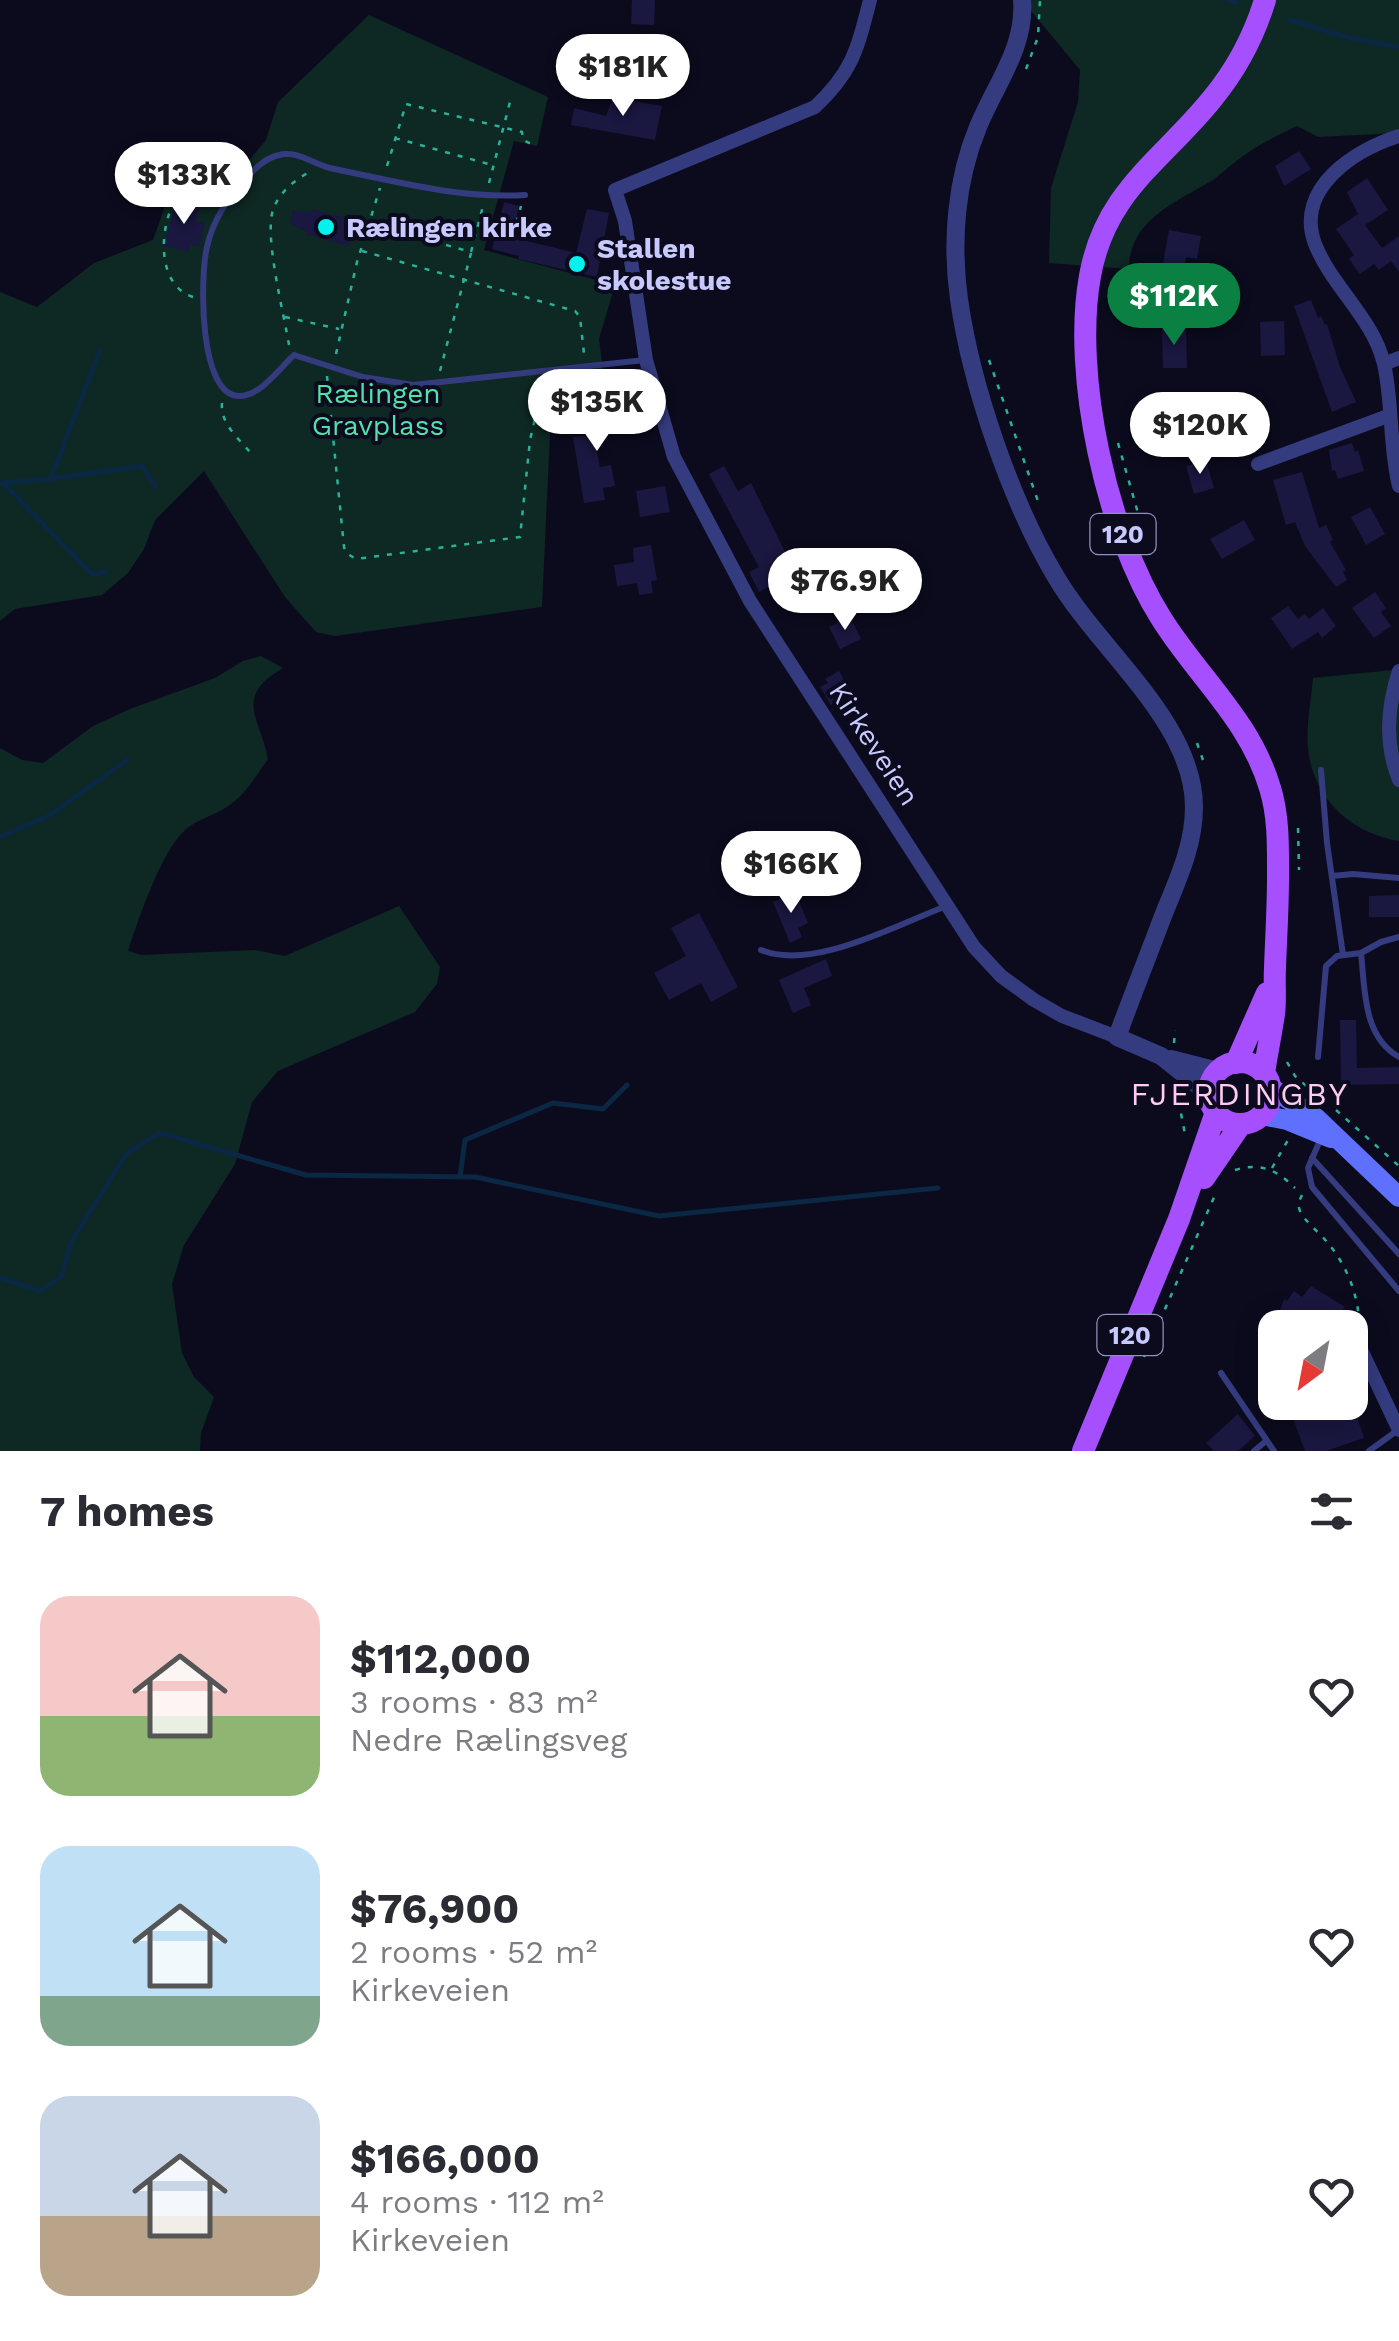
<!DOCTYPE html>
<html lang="en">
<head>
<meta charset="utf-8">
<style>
  :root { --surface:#fff; --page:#f2f2f3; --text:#2b2b33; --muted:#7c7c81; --accent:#0b8043 }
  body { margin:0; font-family:"Work Sans",sans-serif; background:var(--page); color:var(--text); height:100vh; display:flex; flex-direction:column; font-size:38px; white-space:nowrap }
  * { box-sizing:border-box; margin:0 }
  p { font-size:32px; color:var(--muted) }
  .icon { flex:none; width:55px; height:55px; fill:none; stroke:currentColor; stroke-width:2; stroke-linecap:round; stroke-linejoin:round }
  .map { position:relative; height:1451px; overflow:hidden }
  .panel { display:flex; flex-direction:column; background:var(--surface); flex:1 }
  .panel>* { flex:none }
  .needle { width:65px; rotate:212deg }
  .buttons { position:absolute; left:1258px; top:1310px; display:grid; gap:20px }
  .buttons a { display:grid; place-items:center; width:110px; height:110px; border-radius:20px; background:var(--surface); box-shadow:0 5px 25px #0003; font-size:50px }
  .price { position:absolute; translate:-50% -85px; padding:0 22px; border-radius:35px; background:#fff; color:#222; font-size:32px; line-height:65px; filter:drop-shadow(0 2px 5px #0008) }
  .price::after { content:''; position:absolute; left:50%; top:60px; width:30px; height:22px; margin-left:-15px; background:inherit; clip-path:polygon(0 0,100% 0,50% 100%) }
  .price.current { background:var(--accent); color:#fff }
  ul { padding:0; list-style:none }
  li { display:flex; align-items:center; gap:30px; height:250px; padding:0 40px }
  li span { display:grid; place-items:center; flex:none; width:280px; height:200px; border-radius:30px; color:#555 }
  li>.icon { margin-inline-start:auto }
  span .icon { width:120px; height:120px; fill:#fffc; stroke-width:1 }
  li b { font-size:42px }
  h2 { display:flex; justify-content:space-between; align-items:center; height:120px; padding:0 40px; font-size:42px }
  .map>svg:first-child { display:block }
</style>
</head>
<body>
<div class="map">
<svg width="1399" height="1451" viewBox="0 0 1399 1451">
  <rect width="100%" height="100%" fill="#0c0b1e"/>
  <path fill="#0e2824" d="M1022 0H1399V133L1318 137 1297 126C1278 135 1259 144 1242 157 1231 164 1222 174 1211 181 1175 203 1129 220 1129 269L1049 263 1051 188 1078 102 1080 70Z
    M369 15 548 97 537 146 514 141 484 250 615 285 599 339 607 404 551 412 542 607 335 636 316 632 285 597 204 471 155 520 144 549 128 573 102 595 15 609 0 621V292L37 307 94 263 153 240 171 189 180 179 202 176 227 187 266 140 278 102Z
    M261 656 283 668C233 697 260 717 268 759 256 776 245 795 227 807 213 816 198 819 185 830 161 852 138 920 128 951L142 955 255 950 285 956 399 906 440 967 437 984 415 1012 278 1071 252 1102 235 1164 184 1245 172 1284 182 1353 194 1377 214 1397 201 1433 200 1451H0V748L22 760 43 763 93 726 130 709 215 678 243 661Z
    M1399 664V841C1351 833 1313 799 1308 748 1306 726 1311 701 1313 678L1393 670Z"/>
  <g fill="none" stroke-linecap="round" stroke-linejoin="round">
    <path stroke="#0a2843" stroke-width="5" d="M1228 0 1237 3
      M1290 20 1346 37 1399 47
      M51 478 100 350
      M0 483 50 479 142 466 156 487
      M4 484 93 575 107 571
      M0 837 50 815 127 760
      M460 1177 465 1140 553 1103 603 1109 627 1085
      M0 1278 40 1291 61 1277 71 1242 127 1153 160 1133 306 1175 475 1177 659 1216 938 1188"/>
  </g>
  <path fill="#1a1740" d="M632 0H655L654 25 631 24Z
    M613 97 662 106 655 140 571 125 574 108 606 116Z
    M1299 151 1311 169 1284 186 1275 166Z
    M1367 178 1388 210 1365 225 1382 248 1399 236V272L1391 261 1379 270 1374 264 1360 274 1349 259 1354 255 1336 229 1358 214 1347 192Z
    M176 200 200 206 196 221 205 223 199 247 190 244 188 252 164 246Z
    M504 202 519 206 511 237 576 253 587 209 609 213 597 277 518 259 519 256 492 249Z
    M312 209 355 221 349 246 305 234 306 231 290 224 293 210 311 213Z
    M1169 230 1201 236 1197 259 1186 257 1184 268 1163 264Z
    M1311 300 1318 318 1321 316 1325 325 1327 324 1340 367 1356 402 1332 412 1294 306Z
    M1284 321 1285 355 1261 356 1260 322Z
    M1162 329H1186L1187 368H1163Z
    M627 411 630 431 593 435 600 467 611 465 615 486 603 488 605 500 584 503 573 437 589 435 586 415Z
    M1352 443 1355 452 1358 450 1364 471 1338 479 1335 470 1332 471 1329 450Z
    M1206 461 1214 488 1194 494 1186 466Z
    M724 466 738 491 751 483 788 558 780 562 787 577 759 592 749 572 759 567 709 474Z
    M1302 472 1319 528 1326 525 1333 540 1330 542 1346 570 1343 572 1347 580 1336 587 1305 546 1295 522 1286 525 1273 480Z
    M665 486 670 512 640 517 636 491Z
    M1370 507 1385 534 1366 545 1351 517Z
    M1244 520 1255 540 1222 559 1210 539Z
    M651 545 657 580 651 581 653 593 639 595 637 583 617 586 614 565 634 562 633 548Z
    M1375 592 1386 608 1381 612 1391 626 1374 638 1352 608Z
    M1288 606 1298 619 1305 614 1309 619 1323 608 1336 626 1322 638 1318 632 1292 649 1271 618Z
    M850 617 861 639 840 649 829 627Z
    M839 671 852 693 831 705 820 687 828 683 825 679Z
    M795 892 808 923 798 928 802 937 790 943 773 902Z
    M1399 895V917H1369V896Z
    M699 913 738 987 711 1002 701 983 669 1000 654 973 686 956 671 928Z
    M826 959 832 976 804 988 811 1005 793 1013 779 980Z
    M1340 1020H1356L1357 1068 1399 1067V1084L1341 1085Z
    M1311 1286 1345 1307 1335 1319 1323 1310 1319 1316 1315 1313 1311 1318 1306 1313 1301 1328H1274L1284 1299 1287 1301 1294 1291 1302 1297Z
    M1287 1402H1352L1364 1438 1326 1451H1305Z
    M1238 1414 1255 1436 1238 1451H1214L1206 1443Z"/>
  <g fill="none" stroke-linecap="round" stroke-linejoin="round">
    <path stroke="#29b298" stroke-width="2.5" stroke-dasharray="5 8" stroke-linecap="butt" d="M1026 69 1038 37 1040 0
      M395 138 492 165
      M387 166 406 104 522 132 523 140 537 147
      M489 183 511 98
      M371 224 471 252 483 206
      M513 235 521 206
      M362 251 575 311 580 317 584 354
      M193 297C151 284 159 208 188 183H202L217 194
      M285 317 339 329
      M289 345C284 314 264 237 273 210 279 192 295 180 311 171
      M336 354 357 262 380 188
      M989 360 1039 504
      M440 371 471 253
      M327 376 344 547 346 553 356 559 520 537 530 440 543 384
      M222 403C220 423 238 438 250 452
      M1118 443 1146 541
      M1197 743 1204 763
      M1298 828 1299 870
      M1174 1043 1175 1030
      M1287 1062 1295 1076 1314 1093
      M1176 1088 1186 1139
      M1336 1110 1399 1166
      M1272 1168 1288 1140
      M1235 1170C1260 1162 1277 1170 1295 1188
      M1302 1195C1299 1202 1297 1203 1300 1211 1305 1222 1319 1232 1327 1242 1346 1264 1359 1295 1359 1325
      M1144 1357 1215 1195"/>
    <path stroke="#343b7f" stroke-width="6" d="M525 195C460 199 393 181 330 168 313 164 297 150 279 155 266 158 258 166 248 176 229 196 213 219 207 247 200 276 198 399 241 396 261 395 280 368 294 355L363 377 413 385 645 360
      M1321 770 1327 843 1343 955
      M1332 876 1353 874 1399 878
      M1399 937 1381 942 1361 953C1365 990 1363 1037 1399 1057
      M761 950C812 971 894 926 944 907
      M1318 1057 1326 966 1337 956 1361 953
      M1321 1138 1308 1168 1312 1187 1399 1291
      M1312 1158 1399 1254
      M1221 1373 1274 1451
      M1254 1451 1266 1441
      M1369 1451 1398 1430"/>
    <path stroke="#343b7f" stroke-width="14" d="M870 0C857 50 853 71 815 107L615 190 625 221 646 360 674 457 750 601 974 947 1001 976 1034 1000 1062 1016 1117 1037
      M1399 136C1355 150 1294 188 1315 244 1332 287 1373 318 1384 364 1393 404 1389 446 1399 486
      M1384 364 1399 358
      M1258 464 1388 416
      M1399 671C1387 707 1385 745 1399 780
      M1355 1337 1399 1430"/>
    <path stroke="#343b7f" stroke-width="18" d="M1022 0C1026 47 995 85 978 127 956 180 951 242 959 299 971 385 1011 502 1056 577 1098 649 1194 722 1194 807 1194 846 1177 881 1163 916 1148 956 1132 996 1117 1037L1161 1056 1210 1095
      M1171 1059 1218 1071"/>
    <path stroke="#5f70ff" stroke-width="20" d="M1270 1087 1316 1118 1399 1197
      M1262 1115 1287 1120 1331 1138"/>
    <path stroke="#a64fff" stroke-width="22" d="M1209 1093a31 31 0 1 1 62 0a31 31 0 1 1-62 0Z
      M1236 1063 1267 993
      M1264 1073C1267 1053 1271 1034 1274 1014 1276 999 1274 983 1275 968 1276 938 1278 908 1278 878 1278 848 1279 817 1270 788 1250 720 1197 676 1161 618 1107 533 1072 375 1090 276 1105 191 1163 160 1212 99 1236 70 1254 36 1265 0
      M1204 1178 1241 1124
      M1083 1451 1179 1219 1216 1112"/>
  </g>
  <g fill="#00f3ec" stroke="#0c0b1e" stroke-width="4">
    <circle cx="326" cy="227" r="10"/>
    <circle cx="577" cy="264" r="10"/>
  </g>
  <g text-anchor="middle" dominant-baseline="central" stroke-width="8" stroke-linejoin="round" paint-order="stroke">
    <g fill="#0c0b1e" stroke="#9090bc" stroke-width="2.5">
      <rect x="1090.5" y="514" width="65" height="40" rx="8"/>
      <rect x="1097.5" y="1315" width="65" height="40" rx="8"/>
    </g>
    <g font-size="25" font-weight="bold" fill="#c8c9ff">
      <text x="1123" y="534">120</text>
      <text x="1130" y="1335">120</text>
    </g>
    <g font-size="28" font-weight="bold" fill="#c8c9ff" stroke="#0c0b1e" text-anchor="start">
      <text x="346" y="227">Rælingen kirke</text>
      <text x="597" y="248">Stallen<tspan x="597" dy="32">skolestue</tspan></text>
    </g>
    <g font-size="28" fill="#51e2ab" stroke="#0c0b1e">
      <text x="378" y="393">Rælingen<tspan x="378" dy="32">Gravplass</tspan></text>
    </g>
    <g font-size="28" fill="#c8c9ff" stroke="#0c0b1e">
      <text transform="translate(874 744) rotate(57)">Kirkeveien</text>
    </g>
    <g font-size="32" letter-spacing="2.5" fill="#ffcaf3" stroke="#0c0b1e">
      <text x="1240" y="1094">FJERDINGBY</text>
    </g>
  </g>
</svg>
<div class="buttons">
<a><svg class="needle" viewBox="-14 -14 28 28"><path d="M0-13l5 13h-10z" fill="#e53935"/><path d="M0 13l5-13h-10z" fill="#7c7c81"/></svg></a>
</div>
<b class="price" style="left:623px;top:119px">$181K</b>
<b class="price" style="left:184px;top:227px">$133K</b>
<b class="price current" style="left:1174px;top:348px">$112K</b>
<b class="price" style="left:597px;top:454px">$135K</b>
<b class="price" style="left:1200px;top:477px">$120K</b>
<b class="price" style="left:845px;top:633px">$76.9K</b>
<b class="price" style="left:791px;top:916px">$166K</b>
</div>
<section class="panel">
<h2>7 homes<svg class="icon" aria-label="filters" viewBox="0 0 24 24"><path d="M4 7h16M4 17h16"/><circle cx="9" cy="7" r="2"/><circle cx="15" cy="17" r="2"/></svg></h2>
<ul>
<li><span style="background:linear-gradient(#f6c9c9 60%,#8fb573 0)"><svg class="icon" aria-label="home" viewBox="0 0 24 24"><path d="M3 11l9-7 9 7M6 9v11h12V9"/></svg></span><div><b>$112,000</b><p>3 rooms · 83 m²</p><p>Nedre Rælingsveg</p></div><svg class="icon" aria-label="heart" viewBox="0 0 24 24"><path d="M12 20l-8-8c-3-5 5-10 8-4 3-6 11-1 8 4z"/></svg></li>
<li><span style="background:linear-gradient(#bfe0f5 75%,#7fa58c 0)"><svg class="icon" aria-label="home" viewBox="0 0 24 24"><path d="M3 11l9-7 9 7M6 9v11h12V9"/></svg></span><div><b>$76,900</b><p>2 rooms · 52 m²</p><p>Kirkeveien</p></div><svg class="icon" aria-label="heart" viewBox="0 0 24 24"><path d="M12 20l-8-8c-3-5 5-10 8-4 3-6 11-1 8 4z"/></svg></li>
<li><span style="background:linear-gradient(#c9d6e8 60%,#b9a48a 0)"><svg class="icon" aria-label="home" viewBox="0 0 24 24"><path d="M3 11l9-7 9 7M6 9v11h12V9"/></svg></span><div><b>$166,000</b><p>4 rooms · 112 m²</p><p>Kirkeveien</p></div><svg class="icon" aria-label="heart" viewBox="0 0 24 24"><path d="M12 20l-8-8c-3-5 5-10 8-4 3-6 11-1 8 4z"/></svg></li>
</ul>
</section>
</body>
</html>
